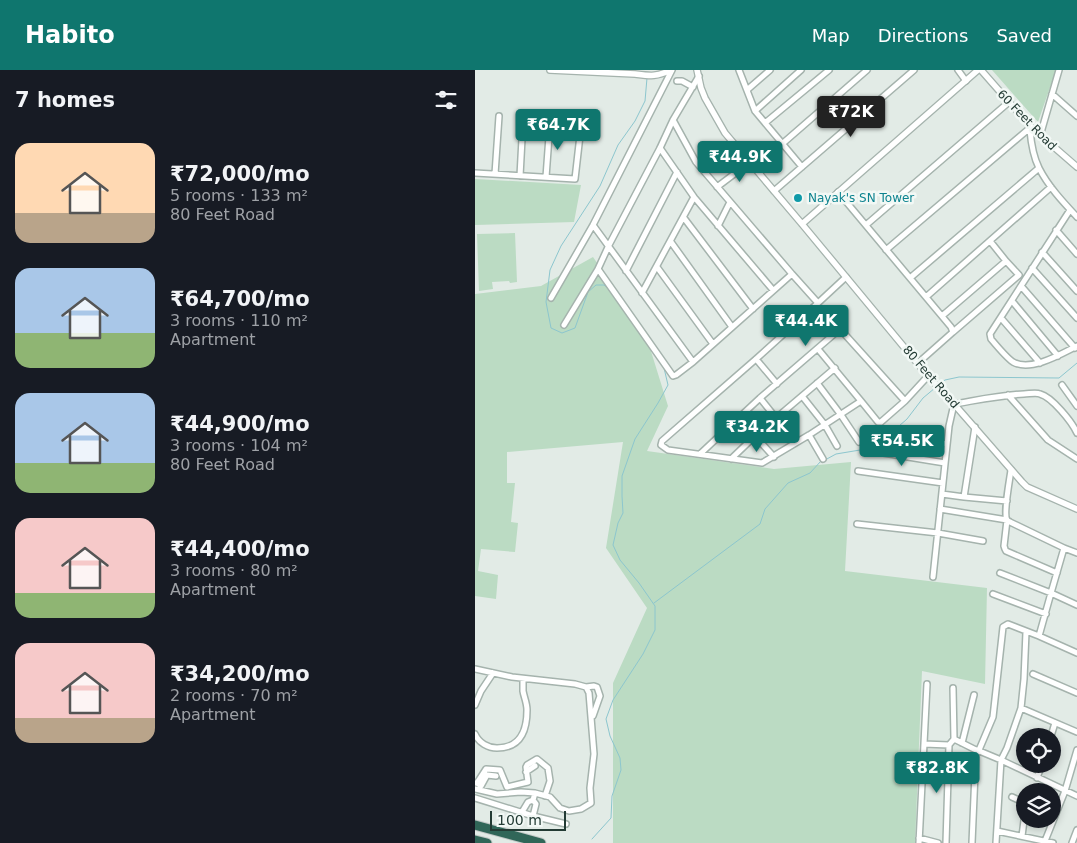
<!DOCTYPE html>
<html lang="en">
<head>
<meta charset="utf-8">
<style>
  :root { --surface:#171b24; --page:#242831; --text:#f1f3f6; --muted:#9ea1a6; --accent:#0f766e }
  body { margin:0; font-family:"DejaVu Sans",sans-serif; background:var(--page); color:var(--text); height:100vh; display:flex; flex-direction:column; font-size:19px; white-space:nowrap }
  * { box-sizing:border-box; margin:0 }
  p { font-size:16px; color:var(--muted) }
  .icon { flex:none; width:28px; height:28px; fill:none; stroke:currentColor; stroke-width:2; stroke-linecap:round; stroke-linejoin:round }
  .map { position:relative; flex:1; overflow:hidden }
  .side { display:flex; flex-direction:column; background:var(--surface); width:475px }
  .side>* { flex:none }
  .fabs { position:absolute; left:541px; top:658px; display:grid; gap:10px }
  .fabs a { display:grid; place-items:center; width:45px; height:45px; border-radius:50%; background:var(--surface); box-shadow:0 2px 8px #0003; font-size:25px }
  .scale { position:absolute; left:15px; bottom:12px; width:76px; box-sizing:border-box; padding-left:5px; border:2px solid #233b34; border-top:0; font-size:14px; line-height:18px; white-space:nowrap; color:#233b34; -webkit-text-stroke:4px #f2f8f5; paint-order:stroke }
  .price { position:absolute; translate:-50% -42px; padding:0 11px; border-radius:5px; background:var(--accent); color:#fff; font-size:16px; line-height:32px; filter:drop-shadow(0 1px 2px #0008) }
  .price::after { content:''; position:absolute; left:50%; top:30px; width:15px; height:11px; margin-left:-8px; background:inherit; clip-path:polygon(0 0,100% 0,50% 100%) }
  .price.current { background:#222; color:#fff }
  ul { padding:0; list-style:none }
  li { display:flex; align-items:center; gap:15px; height:125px; padding:0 15px }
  li span { display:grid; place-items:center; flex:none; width:140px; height:100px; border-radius:15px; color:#555 }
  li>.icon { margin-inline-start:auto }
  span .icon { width:60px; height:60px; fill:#fffc; stroke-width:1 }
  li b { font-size:21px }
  h2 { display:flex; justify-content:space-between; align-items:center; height:60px; padding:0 15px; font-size:21px }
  header { display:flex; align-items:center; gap:30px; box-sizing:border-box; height:70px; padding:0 25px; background:var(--accent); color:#fff }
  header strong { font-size:24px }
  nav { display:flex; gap:28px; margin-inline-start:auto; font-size:18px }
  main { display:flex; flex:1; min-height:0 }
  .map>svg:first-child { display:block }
</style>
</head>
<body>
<header>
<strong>Habito</strong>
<nav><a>Map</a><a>Directions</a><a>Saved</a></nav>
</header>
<main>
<section class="side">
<h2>7 homes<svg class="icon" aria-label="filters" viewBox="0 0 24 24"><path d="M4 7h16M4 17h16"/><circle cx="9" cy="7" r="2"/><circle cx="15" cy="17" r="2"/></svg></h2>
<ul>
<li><span style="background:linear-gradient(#ffd9b3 70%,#b9a48a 0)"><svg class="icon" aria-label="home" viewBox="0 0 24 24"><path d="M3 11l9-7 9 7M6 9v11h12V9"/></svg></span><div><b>₹72,000/mo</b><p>5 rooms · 133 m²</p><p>80 Feet Road</p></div></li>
<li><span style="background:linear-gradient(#a9c7e8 65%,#8fb573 0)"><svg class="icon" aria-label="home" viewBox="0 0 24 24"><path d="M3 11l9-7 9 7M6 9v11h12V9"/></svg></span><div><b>₹64,700/mo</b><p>3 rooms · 110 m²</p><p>Apartment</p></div></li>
<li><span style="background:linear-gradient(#a9c7e8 70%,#8fb573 0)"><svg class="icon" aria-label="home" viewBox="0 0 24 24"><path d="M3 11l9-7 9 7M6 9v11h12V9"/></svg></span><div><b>₹44,900/mo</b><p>3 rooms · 104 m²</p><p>80 Feet Road</p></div></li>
<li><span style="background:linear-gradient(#f6c9c9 75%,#8fb573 0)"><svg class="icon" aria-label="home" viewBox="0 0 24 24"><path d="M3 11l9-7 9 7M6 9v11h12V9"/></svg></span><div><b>₹44,400/mo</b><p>3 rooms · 80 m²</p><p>Apartment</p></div></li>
<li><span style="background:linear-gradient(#f6c9c9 75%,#b9a48a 0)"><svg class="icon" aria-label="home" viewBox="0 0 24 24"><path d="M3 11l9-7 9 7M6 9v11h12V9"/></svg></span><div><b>₹34,200/mo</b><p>2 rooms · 70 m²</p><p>Apartment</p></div></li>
</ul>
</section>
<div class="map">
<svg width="602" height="773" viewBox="0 0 602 773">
  <rect width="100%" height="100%" fill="#e2ebe6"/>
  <path fill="#bbdbc3" d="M517 0H581L563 52Z
    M0 109 106 115 99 152 0 155Z
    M40 163 42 212 35 213 34 211 17 212 18 219 4 221 2 164Z
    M118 187 170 262 193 336 172 381 299 399 376 392 370 501 512 518 510 614 447 601 440 773H138V613L172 538 131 478 148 372 32 382V413H40L36 452 43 453 40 482 6 479 3 501 23 505 21 529 0 526V224L66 216Z"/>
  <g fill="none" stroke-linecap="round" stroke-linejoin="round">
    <path stroke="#8cc6ce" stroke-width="1" d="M136 221 129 215H121L113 222 100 258 87 263 76 258 71 232 75 200 86 176 125 116 143 75 160 51 170 31 172 8
      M463 315 470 310 484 307 584 308 602 293
      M350 390 361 384 391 379 407 371 432 349 448 328 460 318
      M179 533 285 454 290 439 313 413 335 403 346 391
      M117 769 136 748 137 726 146 700 145 688 135 666 131 649 138 630 168 584 180 560V536L164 513 145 490 138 475 143 453 148 443 147 426V406L160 369 183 333 193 315 189 298 187 294"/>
    <defs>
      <path id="minor" d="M197 0 118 155 218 292
        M264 0 280 41 327 97
        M483 0 491 11
        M224 6 198 50 185 78 134 175 123 199 198 306 201 305 218 292 317 204
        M202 11H207L218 17
        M272 20 295 0
        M577 24 602 46
        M280 41 326 0
        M198 50 221 92 317 204 343 233 371 207
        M290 53 354 0
        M555 60C556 72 558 86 564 98 573 116 588 132 602 147
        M565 66 584 0
        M307 74 392 0
        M185 78 219 127 298 220
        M0 103 100 109 107 48
        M20 104 24 46
        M45 106 48 50
        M71 107 75 53
        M242 117 275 92
        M299 121 439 0
        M363 122 476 257 478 262 443 293
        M595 140 515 264 516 269C521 275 532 288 538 292 556 302 586 284 602 276
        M209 148 278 239
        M391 155 534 32
        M243 156 255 132
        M581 160 602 184
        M196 172 257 257
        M411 180 556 57
        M567 182 602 221
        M182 197 238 274
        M557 198 602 248
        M151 201 202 102
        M435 208 564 98
        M546 216 600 278
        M167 223 219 127
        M451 227 576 117
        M76 228 118 155
        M537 231 583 286
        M343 233 281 289 187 371 186 375 193 380 287 393 334 365 386 331 403 352H406L430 331 453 306
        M467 246 531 191 515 171
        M526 248 565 293
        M89 255 123 199
        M478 262 544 205 531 191
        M343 279 386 331
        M281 289 302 314
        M342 313 366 345 384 372
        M587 315 602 336
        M533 325 573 370 602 389
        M327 326 350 355 362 376
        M285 328 301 348
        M334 365 348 389
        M417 365 472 374
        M280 366 299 387
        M396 381 470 393
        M225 384 285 328 365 259 430 331
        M256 389 280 366 360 298
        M383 401 468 413
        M467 424 489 427 500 357
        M489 427 532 431
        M465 439 532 450 529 476 530 479 531 481 582 503
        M382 454 463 463 508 471
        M589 478 602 483
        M525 503 576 523 589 478 535 452C534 451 532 451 532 450 528 444 535 408 536 400
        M458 507 474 356 479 334C503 330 526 325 549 324 554 324 561 322 565 324 577 327 597 352 602 363
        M518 524 571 544
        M602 535 576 523 564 566 602 583
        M551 562 549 609 546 638 532 678 526 690 602 726
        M0 599 37 607 100 614 111 617 114 623 119 684 115 718 116 733 106 739 94 741 85 738 75 727 60 723 46 722 22 724 0 719
        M558 604 602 623
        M111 617 119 616 122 617 125 626 118 646
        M0 635 6 621 18 603
        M546 638 602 662
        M0 664C4 673 13 678 22 678 46 678 52 660 52 640 52 633 49 627 48 621 48 617 48 613 48 609
        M576 666 580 653
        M479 669 501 680 497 773
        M487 673 499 625
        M449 674 474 675 479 669 478 618
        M502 680 526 690 521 773
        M504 680 518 647 528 557 533 554 564 566
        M51 702 60 696
        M562 708 567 694
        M0 713H2L11 699 25 700 32 717 53 712 51 697 52 695 62 689 73 698 75 711 70 726
        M2 713 6 716 12 705 21 706
        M537 727 550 733
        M0 728 58 746 91 754
        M47 742 53 732 58 730
        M58 746 61 734 58 730 60 723
        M522 761 578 773
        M547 766 550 743
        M444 768 463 773
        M570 771 590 721 602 680
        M444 773 452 614
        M471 773 474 675
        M597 773 602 760"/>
      <path id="tertiary" d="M75 0 160 4C176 6 181 7 196 0
        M222 0 226 18 230 28 250 63 327 154 453 306 479 334 547 412 552 417 602 439
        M506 0 556 57 602 97
        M327 154 503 0"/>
      <path id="motorway" d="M0 755 66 773
        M0 770 12 773"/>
    </defs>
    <use href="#minor" stroke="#a5b3ad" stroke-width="8"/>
    <use href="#tertiary" stroke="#a5b3ad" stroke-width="8"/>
    <use href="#motorway" stroke="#c1c8c6" stroke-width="11"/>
    <use href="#minor" stroke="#fff" stroke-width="5"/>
    <use href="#tertiary" stroke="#fff" stroke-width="5.5"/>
    <use href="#motorway" stroke="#306658" stroke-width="9"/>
  </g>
  <circle fill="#0f9aa8" stroke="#f2f8f5" stroke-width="2" cx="323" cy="128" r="5"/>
  <g text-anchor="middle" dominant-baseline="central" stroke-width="5" stroke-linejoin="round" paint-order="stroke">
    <g font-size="12" fill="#233b34" stroke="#f2f8f5">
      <text transform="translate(552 50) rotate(46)">60 Feet Road</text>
      <text transform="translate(456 307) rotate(49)">80 Feet Road</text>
    </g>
    <g font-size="12" fill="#0d838f" stroke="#f2f8f5" text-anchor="start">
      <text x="333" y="128">Nayak's SN Tower</text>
    </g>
  </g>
</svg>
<div class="fabs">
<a><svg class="icon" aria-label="locate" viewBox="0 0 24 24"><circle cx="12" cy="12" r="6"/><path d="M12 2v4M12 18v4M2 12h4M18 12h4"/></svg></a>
<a><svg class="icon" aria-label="layers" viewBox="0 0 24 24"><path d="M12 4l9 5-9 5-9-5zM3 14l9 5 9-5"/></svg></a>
</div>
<div class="scale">100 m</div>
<b class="price current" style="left:376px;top:68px">₹72K</b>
<b class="price" style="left:83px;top:81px">₹64.7K</b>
<b class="price" style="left:265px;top:113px">₹44.9K</b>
<b class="price" style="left:331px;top:277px">₹44.4K</b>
<b class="price" style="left:282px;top:383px">₹34.2K</b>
<b class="price" style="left:427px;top:397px">₹54.5K</b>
<b class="price" style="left:462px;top:724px">₹82.8K</b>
</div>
</main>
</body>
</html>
